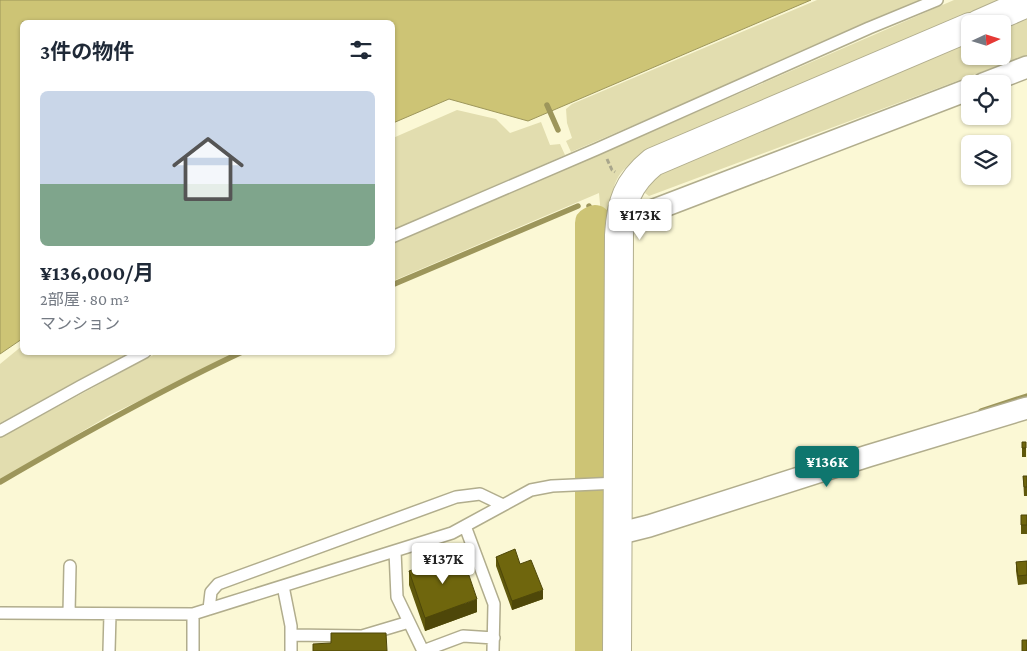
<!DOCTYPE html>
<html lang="ja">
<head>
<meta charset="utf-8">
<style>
  :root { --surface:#fff; --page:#f6f6f7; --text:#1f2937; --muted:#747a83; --accent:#0f766e }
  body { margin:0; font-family:"Crimson Pro","Noto Sans JP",serif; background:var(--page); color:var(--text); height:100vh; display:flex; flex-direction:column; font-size:19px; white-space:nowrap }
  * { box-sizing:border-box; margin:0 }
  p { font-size:16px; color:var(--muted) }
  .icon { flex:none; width:28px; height:28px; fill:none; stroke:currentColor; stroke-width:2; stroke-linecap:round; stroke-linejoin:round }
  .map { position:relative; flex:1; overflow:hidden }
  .panel { position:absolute; left:20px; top:20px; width:375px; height:335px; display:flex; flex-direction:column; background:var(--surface); border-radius:8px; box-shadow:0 1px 4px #0004 }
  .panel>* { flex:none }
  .needle { width:32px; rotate:86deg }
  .buttons { position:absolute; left:961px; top:15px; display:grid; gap:10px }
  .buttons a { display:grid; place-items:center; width:50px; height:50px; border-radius:8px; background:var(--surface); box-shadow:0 1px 4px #0004; font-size:25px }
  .price { position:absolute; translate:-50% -42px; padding:0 11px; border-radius:5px; background:#fff; color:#222; font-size:16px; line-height:32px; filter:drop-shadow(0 1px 2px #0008) }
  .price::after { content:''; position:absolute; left:50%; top:30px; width:15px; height:11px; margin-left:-8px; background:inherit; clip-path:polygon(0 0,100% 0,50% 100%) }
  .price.on { background:var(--accent); color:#fff }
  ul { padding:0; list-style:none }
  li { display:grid; align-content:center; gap:10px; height:265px; padding:0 20px }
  li span { display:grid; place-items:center; height:155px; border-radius:8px; color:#555 }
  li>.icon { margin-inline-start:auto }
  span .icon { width:90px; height:90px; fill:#fffc; stroke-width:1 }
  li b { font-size:21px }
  h2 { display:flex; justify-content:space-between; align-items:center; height:60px; padding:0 20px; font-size:21px }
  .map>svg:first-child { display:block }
</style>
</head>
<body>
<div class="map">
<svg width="1027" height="651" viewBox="0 0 1027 651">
  <rect width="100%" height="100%" fill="#fbf8d5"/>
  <path fill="#e2ddaf" d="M817 0H925L571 152 566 141 572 138 567 123 566 109 572 104Z
    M954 0H1003L661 145C627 165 613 168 610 211L601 215 599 193 393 281V244Z
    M1027 12V55L649 196 645 193 651 181 673 165 970 36V56H1002V24Z
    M457 110 496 119 510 133 541 122 550 145 560 144 565 155 393 230V138Z
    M22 346V352L128 353 0 423V364Z
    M157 353H237L110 415 0 480V438Z"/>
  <path fill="#cdc475" stroke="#9d965b" d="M0 0H811L528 121 449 99 393 123 392 22H22V339L0 354Z"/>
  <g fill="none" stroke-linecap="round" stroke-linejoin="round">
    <path stroke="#9d965b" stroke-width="5.5" d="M547 105 558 130
      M589 206 595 221 599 219
      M392 285 578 206
      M981 411 1027 396
      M0 482C79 436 159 391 242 352
      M592 532 599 530"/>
    <path stroke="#cdc475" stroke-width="32" d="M591 651V223L595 221"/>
    <defs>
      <path id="service" d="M392 237 597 149 869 28 937 0
        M0 431 81 386 145 352
        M465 526 494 604 493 651
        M395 551 397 597 423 651
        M283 586 291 626V651
        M209 609 211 592 218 584 456 497 480 494 503 505
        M0 613 193 614 452 533 531 490 552 486 618 483
        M69 613 70 566
        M291 635 362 636 409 622
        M109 651 110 614
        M193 651V614
        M423 651 463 636 494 638"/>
      <path id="minor" d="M983 84 1027 67
        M620 223 970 89
        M617 534 649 526 868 456 1027 408"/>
      <path id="tertiary" d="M979 24 1027 3
        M617 651 619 235C621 203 627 183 653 162L970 27"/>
    </defs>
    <use href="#service" stroke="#b1ad8d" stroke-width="14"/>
    <use href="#minor" stroke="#b1ad8d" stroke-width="24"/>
    <use href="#tertiary" stroke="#b1ad8d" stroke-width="30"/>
    <path stroke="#a9a68c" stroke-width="3" stroke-dasharray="5 2.5" stroke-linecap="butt" d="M607 159 612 170 615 172"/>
    <use href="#service" stroke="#fff" stroke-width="11"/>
    <use href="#minor" stroke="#fff" stroke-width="21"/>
    <use href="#tertiary" stroke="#fff" stroke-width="28"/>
  </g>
  <path fill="#5f580b" d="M1022 442H1026V457H1022Z
    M1023 476H1027V496H1024Z
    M1021 515H1027V534H1021Z
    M496 557 520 564 543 599 512 610 496 566Z
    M1027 561V584L1018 585 1016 571V562Z
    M409 571 477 612 425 631 409 585Z"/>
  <path fill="#4e4709" d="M543 590V599L512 610V601Z
    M477 599V612L425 631V618Z"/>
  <path fill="#6f660d" stroke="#4e4709" d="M1022 442H1026V448H1022Z
    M1023 476H1027V487H1024Z
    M1021 515H1027V525H1021Z
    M515 549 520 564 531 560 543 590 512 601 496 557Z
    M461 552 477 599 425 618 409 571Z
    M1027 561V575L1018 576 1016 562Z
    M331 633H386L387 651H313V644L331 643Z
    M1022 640H1027V651H1022Z"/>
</svg>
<div class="buttons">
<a><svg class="needle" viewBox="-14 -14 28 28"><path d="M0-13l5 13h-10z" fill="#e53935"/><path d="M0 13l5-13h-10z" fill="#747a83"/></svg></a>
<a><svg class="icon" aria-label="locate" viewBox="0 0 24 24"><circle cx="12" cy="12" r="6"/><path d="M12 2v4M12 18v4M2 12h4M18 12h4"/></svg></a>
<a><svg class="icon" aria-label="layers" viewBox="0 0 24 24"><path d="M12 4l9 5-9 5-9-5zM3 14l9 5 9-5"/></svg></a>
</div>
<b class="price" style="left:640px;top:241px">¥173K</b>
<b class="price on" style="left:827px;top:488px">¥136K</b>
<b class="price" style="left:443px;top:585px">¥137K</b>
<section class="panel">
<h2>3件の物件<svg class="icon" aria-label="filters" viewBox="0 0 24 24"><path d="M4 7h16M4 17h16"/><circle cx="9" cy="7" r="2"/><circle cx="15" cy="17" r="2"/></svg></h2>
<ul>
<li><span style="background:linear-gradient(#c9d6e8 60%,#7fa58c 0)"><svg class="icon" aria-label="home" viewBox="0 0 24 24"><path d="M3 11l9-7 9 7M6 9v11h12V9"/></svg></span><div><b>¥136,000/月</b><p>2部屋 · 80 m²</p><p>マンション</p></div></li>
</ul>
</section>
</div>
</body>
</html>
